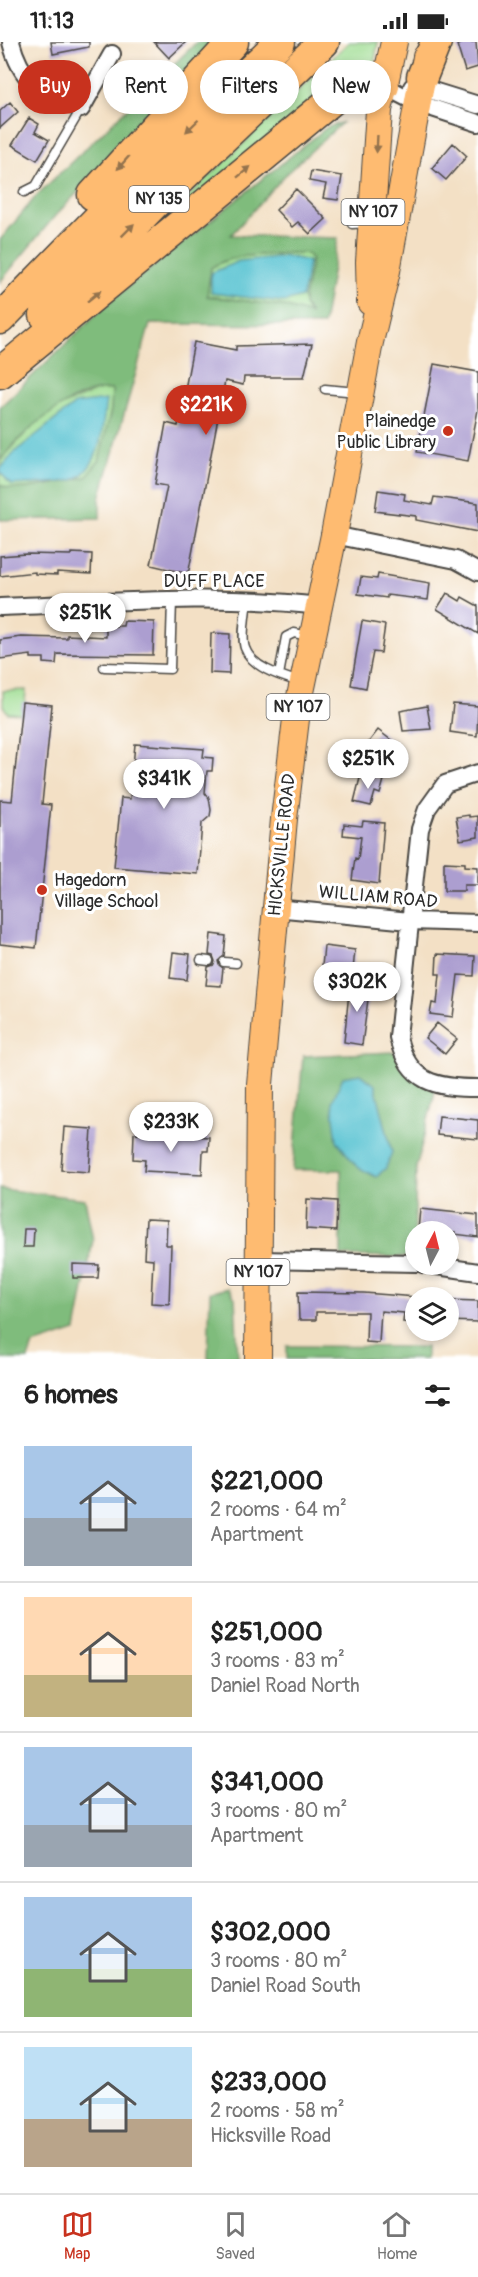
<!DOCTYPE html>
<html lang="en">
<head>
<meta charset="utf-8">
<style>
  :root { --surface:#fff; --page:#f2f2f2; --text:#222; --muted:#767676; --line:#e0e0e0; --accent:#c8321e }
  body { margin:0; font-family:Pangolin,sans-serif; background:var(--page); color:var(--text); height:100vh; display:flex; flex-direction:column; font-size:22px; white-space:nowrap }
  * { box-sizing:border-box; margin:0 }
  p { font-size:20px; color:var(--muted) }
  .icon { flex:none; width:33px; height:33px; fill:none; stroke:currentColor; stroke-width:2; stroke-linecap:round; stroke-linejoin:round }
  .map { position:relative; height:1317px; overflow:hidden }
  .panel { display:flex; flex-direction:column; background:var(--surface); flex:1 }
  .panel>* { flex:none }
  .top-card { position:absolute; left:18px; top:18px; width:442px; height:54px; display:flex; gap:12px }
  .needle { width:39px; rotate:7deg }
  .tools { position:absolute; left:405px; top:1179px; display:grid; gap:12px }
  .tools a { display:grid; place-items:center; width:54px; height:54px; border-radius:50%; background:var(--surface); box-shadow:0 3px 9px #0003; font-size:30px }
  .price { position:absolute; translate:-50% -51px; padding:0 14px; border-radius:21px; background:#fff; color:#222; font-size:20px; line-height:39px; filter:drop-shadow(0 2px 3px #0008) }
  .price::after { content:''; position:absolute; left:50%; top:36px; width:18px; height:14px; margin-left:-9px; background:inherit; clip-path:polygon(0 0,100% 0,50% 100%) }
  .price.active { background:var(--accent); color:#fff }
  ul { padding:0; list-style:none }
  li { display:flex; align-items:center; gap:18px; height:150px; padding:0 24px }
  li+li { border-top:2px solid var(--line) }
  li span { display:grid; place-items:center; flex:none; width:168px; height:120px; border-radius:0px; color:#555 }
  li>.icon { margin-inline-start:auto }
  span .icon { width:72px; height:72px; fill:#fffc; stroke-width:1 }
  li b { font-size:26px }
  h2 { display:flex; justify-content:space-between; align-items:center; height:72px; padding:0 24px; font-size:26px }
  .pill { padding:0 21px; border-radius:27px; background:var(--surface); box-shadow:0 3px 9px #0003; font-size:21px; line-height:54px }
  .pill.active { background:var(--accent); color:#fff }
  .status { display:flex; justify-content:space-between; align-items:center; height:42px; padding:0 30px; background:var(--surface); direction:ltr }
  .status svg { height:16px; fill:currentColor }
  .tab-bar { display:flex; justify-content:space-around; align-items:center; height:84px; border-top:2px solid var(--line); background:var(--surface); font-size:16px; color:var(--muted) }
  .tab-bar a { display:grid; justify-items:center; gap:3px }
  .tab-bar .active { color:var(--accent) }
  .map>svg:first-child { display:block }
</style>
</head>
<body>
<div class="status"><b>11:13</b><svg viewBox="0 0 49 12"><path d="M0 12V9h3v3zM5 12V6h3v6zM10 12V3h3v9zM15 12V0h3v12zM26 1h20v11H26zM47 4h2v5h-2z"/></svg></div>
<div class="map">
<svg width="478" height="1317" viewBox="0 0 478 1317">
  <rect width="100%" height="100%" fill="#fff"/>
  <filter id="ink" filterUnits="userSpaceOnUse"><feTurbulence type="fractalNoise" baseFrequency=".0167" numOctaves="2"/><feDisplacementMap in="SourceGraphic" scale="12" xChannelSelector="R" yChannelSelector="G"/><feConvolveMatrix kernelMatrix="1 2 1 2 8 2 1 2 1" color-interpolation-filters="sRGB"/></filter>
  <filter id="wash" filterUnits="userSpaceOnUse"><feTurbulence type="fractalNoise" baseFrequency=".008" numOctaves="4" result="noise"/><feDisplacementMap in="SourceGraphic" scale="24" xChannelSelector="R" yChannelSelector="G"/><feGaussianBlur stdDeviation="1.35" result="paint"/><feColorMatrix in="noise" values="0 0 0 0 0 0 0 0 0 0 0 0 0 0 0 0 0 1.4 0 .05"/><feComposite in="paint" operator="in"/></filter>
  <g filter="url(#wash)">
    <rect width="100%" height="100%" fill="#f3e0c5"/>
    <path fill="#9fdd92" stroke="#65845e" stroke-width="1.5" d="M349 0H378L373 28 149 192Z
      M287 211H306L312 216 304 257V263L311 273 284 264 207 254 211 226C232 211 261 214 287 211Z
      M102 347 113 348 111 368 99 419 86 435C69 438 11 454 0 442V419L33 383 60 364Z
      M26 648 25 661 21 672 8 671 3 664V649Z"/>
    <path fill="#7fbc7c" stroke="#557454" stroke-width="1.5" fill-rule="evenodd" d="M197 0H219L149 77 54 175 0 240V198L37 153Z
      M343 80 288 130 231 193 338 196 323 283 150 282 100 456V476L0 478V442C12 454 69 438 86 435L99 419 111 368 112 348C75 345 21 390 0 419V365L109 260 326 86ZM287 211H306L312 217 304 256V263L310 272 284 264 207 254 211 226C232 211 261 214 287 211Z
      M394 1010 435 1049 416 1126 414 1215 341 1214V1128H293L303 1014Z
      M0 1147 85 1157 93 1198 76 1289 33 1303 28 1317H0Z
      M228 1246 235 1256 238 1317H208L210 1250Z
      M287 1304 426 1305V1317H287Z"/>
    <path fill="#58c3d2" stroke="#42777e" stroke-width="1.5" d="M286 214 309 219 302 255 284 260 211 251V231L239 219Z
      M106 358C102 385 103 422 75 437 66 442 24 442 11 443L0 430V427L16 409 75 362Z
      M360 1032 375 1043 392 1110 386 1126 376 1135 357 1125 337 1099 332 1060 343 1035Z"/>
    <g id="blocks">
      <path fill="#ac9ed0" d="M51 0H89V5L53 12Z
        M154 0H186L169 16Z
        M466 0H476L478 25 465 29 457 3Z
        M10 60 18 70 0 86V69Z
        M29 76 39 82 35 90 49 98 37 118 12 103Z
        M453 101 467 114 446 138 432 126Z
        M311 129 342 134 338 158 323 156 326 142 309 139Z
        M296 147 326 177 310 192 298 180 292 185 276 168Z
        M194 300 236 308V304L312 302 304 335H244L243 343 225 339 189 528 185 531 151 523 167 444 155 442 166 381 178 384Z
        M434 322 478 330V368L468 419 417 410Z
        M378 448 405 452 404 458 432 463 434 455 478 461V490L416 478V474L375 469Z
        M71 511 92 512 91 532 57 530V533L35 532V530L0 534V514L26 512 71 513Z
        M378 532 430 541 428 558 387 553V556L358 552 361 535 377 537Z
        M447 551 460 559 462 555 478 564V592L437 567Z
        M124 579 154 580 153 613 57 612 56 622 44 621V616H31V613L0 617V598L21 595 67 596V593L106 595V584H123Z
        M362 579 385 583 381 611 373 610 366 646 351 643Z
        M211 591 230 592 229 632 210 631Z
        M22 660 52 663 42 762 51 763 36 906 0 902V758L12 759Z
        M453 662 478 664 477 694 450 690Z
        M427 664 431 687 403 689 400 669Z
        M378 688 396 702 378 725 360 711Z
        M135 702 204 707 203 715 213 716 212 729H207L205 751 209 756 211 768 210 774 202 781 198 832 114 825 121 756 130 757Z
        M361 732 384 738 380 752 375 750 371 764 354 760Z
        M469 773V775L478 774V795L460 798 456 775Z
        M363 779 384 781 379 842 352 838 355 816 358 817 361 795 343 793 344 782 362 784Z
        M444 820 465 821V824L478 825V843H464V849H444Z
        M211 892 226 894 224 914 218 919 219 923 223 926 221 944 206 943 208 925 214 923 215 919 213 914 209 913Z
        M324 904 355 908 353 928 322 924Z
        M173 910 190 912 187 938 170 936Z
        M437 912 475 914 474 934 458 933 453 975 430 972 432 961 437 962 440 932H436Z
        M350 940 370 942 362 1003 344 1000Z
        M437 981 457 997 445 1012 425 996Z
        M439 1074 478 1078V1097L437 1093Z
        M64 1085 92 1087 89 1130 61 1128Z
        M134 1091 209 1095 208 1109H203L202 1132 144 1129 145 1118 133 1117Z
        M307 1157 337 1159 336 1189 306 1187Z
        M420 1167 478 1173V1195L454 1192 455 1190 418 1188Z
        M146 1177 167 1178 166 1203H171L169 1262 151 1261 153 1217 144 1216Z
        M24 1187H34L33 1205H23Z
        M73 1222 99 1223 98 1236H73Z
        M298 1250 364 1251 416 1255V1281L403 1280 404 1271 381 1269 379 1301 366 1300 367 1270H316V1278H299Z
        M448 1258 478 1259V1280L448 1279Z"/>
    </g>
  </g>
  <g filter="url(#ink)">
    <use href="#blocks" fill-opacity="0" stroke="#494642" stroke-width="1.5"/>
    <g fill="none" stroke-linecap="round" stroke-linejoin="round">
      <defs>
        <path id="service" d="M24 150 36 144 81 67
          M352 182 369 181
          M325 347 357 350
          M247 558C246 569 241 596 245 606 252 626 281 634 300 640
          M104 625 170 627 172 558
          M279 633 286 595 294 591 309 594
          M201 918 209 919
          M224 920 236 921"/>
        <path id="minor" d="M11 0C22 44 44 49 81 67L112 12
          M384 44 417 61 478 81
          M412 45H420L478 63
          M334 493 456 518 478 530
          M0 565C107 561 213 551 320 564
          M478 731 445 742 427 767 420 787 398 995C408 1041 436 1046 478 1046
          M275 866 410 879 478 881
          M258 1218 416 1221
          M423 1222 478 1230"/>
        <path id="primary" d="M370 260 369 220 379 68 394 0
          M258 1317 260 1042 284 777 297 669 334 493 370 300 387 229 426 15"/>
        <path id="motorway" d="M422 35 436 0
          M93 153 233 0
          M45 273 158 158 324 0
          M0 277 134 140 280 0
          M0 331 338 53 368 41 384 44"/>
      </defs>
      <use href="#service" stroke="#494642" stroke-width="11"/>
      <use href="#minor" stroke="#494642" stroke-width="20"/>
      <use href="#primary" stroke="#494642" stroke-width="28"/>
      <use href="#motorway" stroke="#494642" stroke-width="33"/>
      <use href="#service" stroke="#fff" stroke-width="8"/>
      <use href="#minor" stroke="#fff" stroke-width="16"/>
      <use href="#primary" stroke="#febb71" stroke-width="26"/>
      <use href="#motorway" stroke="#febb71" stroke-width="30"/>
    </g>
    <defs><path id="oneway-solid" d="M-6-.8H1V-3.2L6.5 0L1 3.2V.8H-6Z" transform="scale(1.5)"/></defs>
    <g fill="#94734e">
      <use href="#oneway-solid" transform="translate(192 84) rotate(136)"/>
      <use href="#oneway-solid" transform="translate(377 102) rotate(93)"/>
      <use href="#oneway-solid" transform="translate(123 121) rotate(132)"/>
      <use href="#oneway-solid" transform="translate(244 130) rotate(-39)"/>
      <use href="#oneway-solid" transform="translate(128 188) rotate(-45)"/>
      <use href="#oneway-solid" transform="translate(94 254) rotate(-39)"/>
    </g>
  </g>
  <g fill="#c8321e" stroke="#fff" stroke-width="2">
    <circle cx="448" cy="389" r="6"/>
    <circle cx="42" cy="848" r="6"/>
  </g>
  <g text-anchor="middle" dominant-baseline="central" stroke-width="6" stroke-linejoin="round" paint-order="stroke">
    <g fill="#fff" stroke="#6b6b6b" stroke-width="1.5">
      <rect x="129" y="144" width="60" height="26" rx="4.5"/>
      <rect x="341.5" y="157" width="63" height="26" rx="4.5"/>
      <rect x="266.5" y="652" width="63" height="26" rx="4.5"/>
      <rect x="226.5" y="1217" width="63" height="26" rx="4.5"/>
    </g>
    <g font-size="16" font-weight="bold" fill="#2b2b2b">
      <text x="159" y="157">NY 135</text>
      <text x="373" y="170">NY 107</text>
      <text x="298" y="665">NY 107</text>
      <text x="258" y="1230">NY 107</text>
    </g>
    <g font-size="18" fill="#2b2b2b" stroke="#fff" text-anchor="end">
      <text x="436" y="379">Plainedge<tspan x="436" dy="21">Public Library</tspan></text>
      <text x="54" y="838" text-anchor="start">Hagedorn<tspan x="54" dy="21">Village School</tspan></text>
    </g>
    <g font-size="18" fill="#2b2b2b" stroke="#fff">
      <text x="214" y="539">DUFF PLACE</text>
      <text transform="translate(282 803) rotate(-84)">HICKSVILLE ROAD</text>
      <text transform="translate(378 855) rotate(5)">WILLIAM ROAD</text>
    </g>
  </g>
</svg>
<div class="tools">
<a><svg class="needle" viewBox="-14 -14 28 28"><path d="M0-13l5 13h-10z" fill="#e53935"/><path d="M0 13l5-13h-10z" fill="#767676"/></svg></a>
<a><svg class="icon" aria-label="layers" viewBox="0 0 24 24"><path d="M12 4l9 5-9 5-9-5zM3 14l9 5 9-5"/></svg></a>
</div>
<b class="price active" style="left:206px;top:394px">$221K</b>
<b class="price" style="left:85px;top:602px">$251K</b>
<b class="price" style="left:368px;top:748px">$251K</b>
<b class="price" style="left:164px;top:768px">$341K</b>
<b class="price" style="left:357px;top:971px">$302K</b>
<b class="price" style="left:171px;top:1111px">$233K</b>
<div class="top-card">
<a class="pill active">Buy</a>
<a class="pill">Rent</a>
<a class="pill">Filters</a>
<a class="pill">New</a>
</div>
</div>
<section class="panel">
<h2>6 homes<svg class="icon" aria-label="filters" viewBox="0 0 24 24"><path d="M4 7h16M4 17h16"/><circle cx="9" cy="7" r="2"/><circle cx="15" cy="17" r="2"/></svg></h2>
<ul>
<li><span style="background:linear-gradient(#a9c7e8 60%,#9aa5b1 0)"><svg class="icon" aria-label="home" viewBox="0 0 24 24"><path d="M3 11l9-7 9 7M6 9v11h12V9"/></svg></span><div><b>$221,000</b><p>2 rooms · 64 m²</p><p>Apartment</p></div></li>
<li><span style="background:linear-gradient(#ffd9b3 65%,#c2b280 0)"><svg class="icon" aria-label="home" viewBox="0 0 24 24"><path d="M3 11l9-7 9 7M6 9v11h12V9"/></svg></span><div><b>$251,000</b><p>3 rooms · 83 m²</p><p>Daniel Road North</p></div></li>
<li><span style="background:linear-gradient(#a9c7e8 65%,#9aa5b1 0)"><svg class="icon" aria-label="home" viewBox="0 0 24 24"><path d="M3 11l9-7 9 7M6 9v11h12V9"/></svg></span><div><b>$341,000</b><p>3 rooms · 80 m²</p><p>Apartment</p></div></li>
<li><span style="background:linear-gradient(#a9c7e8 60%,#8fb573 0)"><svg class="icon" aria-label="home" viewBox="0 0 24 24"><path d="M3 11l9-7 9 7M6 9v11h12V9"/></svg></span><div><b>$302,000</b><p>3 rooms · 80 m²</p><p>Daniel Road South</p></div></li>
<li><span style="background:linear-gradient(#bfe0f5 60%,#b9a48a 0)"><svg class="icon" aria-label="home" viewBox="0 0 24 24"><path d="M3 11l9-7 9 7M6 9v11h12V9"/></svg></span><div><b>$233,000</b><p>2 rooms · 58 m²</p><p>Hicksville Road</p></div></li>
</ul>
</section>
<nav class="tab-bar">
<a class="active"><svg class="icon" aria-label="map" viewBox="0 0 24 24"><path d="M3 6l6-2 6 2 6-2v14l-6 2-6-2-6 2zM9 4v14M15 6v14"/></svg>Map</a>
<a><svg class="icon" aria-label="saved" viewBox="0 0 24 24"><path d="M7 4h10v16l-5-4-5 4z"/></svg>Saved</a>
<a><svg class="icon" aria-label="home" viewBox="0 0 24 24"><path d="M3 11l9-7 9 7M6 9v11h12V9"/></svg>Home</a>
</nav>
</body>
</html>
